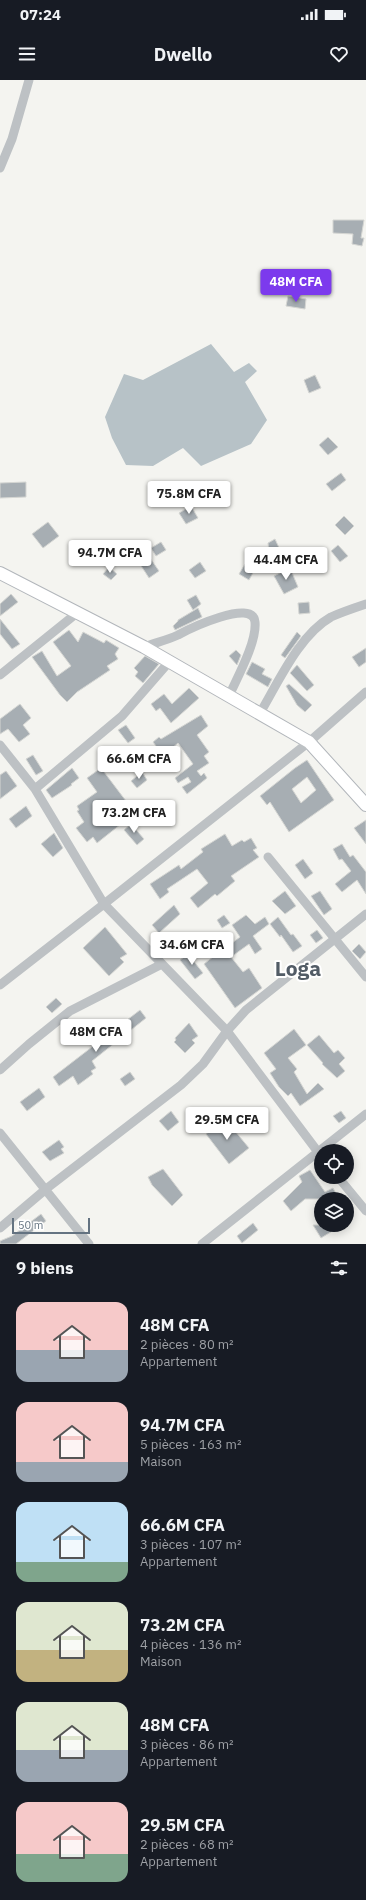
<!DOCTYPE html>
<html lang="fr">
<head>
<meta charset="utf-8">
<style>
  :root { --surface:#171b24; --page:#20242c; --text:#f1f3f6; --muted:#9ea1a6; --accent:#7c3aed }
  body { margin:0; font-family:"IBM Plex Sans",sans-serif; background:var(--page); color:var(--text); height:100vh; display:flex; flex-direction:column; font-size:15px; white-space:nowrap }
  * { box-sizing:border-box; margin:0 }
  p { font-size:13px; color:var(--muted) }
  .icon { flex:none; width:22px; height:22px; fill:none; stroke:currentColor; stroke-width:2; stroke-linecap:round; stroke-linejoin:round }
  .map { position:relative; height:1164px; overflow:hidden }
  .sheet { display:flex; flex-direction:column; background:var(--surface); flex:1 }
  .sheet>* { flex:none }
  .tools { position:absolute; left:314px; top:1064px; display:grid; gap:8px }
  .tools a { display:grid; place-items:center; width:40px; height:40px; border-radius:50%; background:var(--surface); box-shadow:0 2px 10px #0003; font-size:20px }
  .scale { position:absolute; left:12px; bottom:10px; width:78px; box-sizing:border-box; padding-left:4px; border:2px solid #647381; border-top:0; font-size:11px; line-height:14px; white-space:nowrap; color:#647381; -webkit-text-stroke:3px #fff; paint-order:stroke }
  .price { position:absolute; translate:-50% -34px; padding:0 9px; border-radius:4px; background:#fff; color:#222; font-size:13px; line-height:26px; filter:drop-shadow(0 1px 2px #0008) }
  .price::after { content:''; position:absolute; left:50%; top:24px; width:12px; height:9px; margin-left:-6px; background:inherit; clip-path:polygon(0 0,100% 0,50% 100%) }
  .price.selected { background:var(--accent); color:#fff }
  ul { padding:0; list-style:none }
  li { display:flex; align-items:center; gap:12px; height:100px; padding:0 16px }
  li span { display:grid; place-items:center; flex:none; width:112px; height:80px; border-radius:12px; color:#555 }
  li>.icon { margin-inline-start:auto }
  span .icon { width:48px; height:48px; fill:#fffc; stroke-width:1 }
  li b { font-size:17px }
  h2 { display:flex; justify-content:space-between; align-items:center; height:48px; padding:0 16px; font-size:17px }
  .status { display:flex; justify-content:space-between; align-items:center; height:28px; padding:0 20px; background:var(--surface); direction:ltr }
  .status svg { height:11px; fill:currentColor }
  header { display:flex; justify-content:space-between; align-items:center; height:52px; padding:0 16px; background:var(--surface); font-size:18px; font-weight:700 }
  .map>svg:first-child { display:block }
</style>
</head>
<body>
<div class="status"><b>07:24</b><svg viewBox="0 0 49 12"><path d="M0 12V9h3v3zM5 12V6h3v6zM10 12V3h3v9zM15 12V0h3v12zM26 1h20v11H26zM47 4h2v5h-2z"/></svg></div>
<header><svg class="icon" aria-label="menu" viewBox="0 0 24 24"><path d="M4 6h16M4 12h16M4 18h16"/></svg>Dwello<svg class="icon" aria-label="heart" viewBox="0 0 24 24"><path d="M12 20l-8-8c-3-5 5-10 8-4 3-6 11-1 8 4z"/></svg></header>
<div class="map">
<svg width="366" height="1164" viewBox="0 0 366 1164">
  <rect width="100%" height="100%" fill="#f4f4f0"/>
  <path fill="#b7c2c7" d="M211 264 234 292 249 283 257 291 245 302 267 340 251 364 201 386 183 368 153 386 126 385 112 358 105 337 124 294 143 300Z"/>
  <path fill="#a7aeb3" stroke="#d5d6d3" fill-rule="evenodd" d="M333 140H364L361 158H364L362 166 352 164 353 154 333 153Z
    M288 216 306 219 305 229 286 226Z
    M315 295 321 308 309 313 304 300Z
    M328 357 338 367 328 375 319 365Z
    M341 393 346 400 332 411 326 404Z
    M26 402V417L0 418V403Z
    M191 426 198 438 186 444 179 433Z
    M344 436 354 446 345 455 335 445Z
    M48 442 59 456 43 468 32 454Z
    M275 459 280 470 282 478 270 480 268 463Z
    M161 462 166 470 156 476 151 468Z
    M338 465 348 476 340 482 331 471Z
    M148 475 159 491 149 498 138 481Z
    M200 482 206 491 195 498 189 490Z
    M245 484 255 489 249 500 239 494Z
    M109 487 117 494 111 500 103 494Z
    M290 488 298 507 284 514 274 496Z
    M11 514 18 522 0 536V524Z
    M196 515 201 524 193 530 187 520Z
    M309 522 310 533 299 534 298 523Z
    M198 528 202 537 175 550 173 546 178 541V540Z
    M0 539 20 564 12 569 0 554Z
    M69 550 78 562 83 552 104 563 106 560 119 568 115 574 118 579 107 586 110 590 77 612 67 622 60 615 32 577 42 571 57 596 71 586 53 562Z
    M297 552 301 556 285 578 281 575Z
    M366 568V582L359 587 352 577Z
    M236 570 241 575 237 585 229 576Z
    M145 576 159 584 143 603 135 596 138 592 134 588Z
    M252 582 265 589 262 594 272 599 268 607 246 594Z
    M297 585 314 605 307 611 290 593Z
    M289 604 312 625 305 632 297 625 286 606Z
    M189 608 199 618 171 643 160 628 156 631 151 624 164 614 172 624Z
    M20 624 31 638 23 645 30 654 19 662 8 649 0 654V639Z
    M201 635 208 646 197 655 209 672 204 676 209 683 197 691 201 696 204 693 207 698 187 714 182 707 191 702 188 697 178 703 175 698 193 684 178 663 158 680 150 670 156 666 153 662 159 657 161 659Z
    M126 645 135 658 128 663 118 650Z
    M33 675 43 691 36 695 26 679Z
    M307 680 334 720 289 752 270 722 267 725 260 716 295 688ZM307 697 316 710 301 723 292 709Z
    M72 688 79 698 71 704 72 705 52 718 46 710Z
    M101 688 126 721 111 733 121 744 97 763 93 757 87 762 76 748 84 742 77 731 79 730 77 726 97 712 87 698Z
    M6 691 17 706 0 719V695Z
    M142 692 147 700 137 708 131 701Z
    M161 724 166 733 154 742 144 733Z
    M26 726 32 736 16 748 9 739Z
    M366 740V764L354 748Z
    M131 744 144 759 137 765 124 750Z
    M54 753 63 768 53 777 41 764Z
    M225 754 232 766 242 760 244 762 251 758 257 768 253 770 259 777 231 796 235 801 217 816 215 814 198 828 190 818 208 803 197 789 167 809 169 812 160 819 150 804 179 785 181 789 203 772 201 769Z
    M342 764 350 777 353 775 366 792V814L357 800 342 812 335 804 351 791 342 779 339 780 333 769Z
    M303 779 313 793 305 799 295 785Z
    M285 811 296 826 285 834 272 821Z
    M320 811 332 829 324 835 311 816Z
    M174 825 180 834 159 853 152 845Z
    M224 835 230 843 222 848 217 840Z
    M246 835 255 844 265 837 269 844 253 856 262 869 255 874 249 864 231 877 243 892 249 888 262 908 235 928 204 884 214 876 211 871 219 864 223 870 240 857 232 845Z
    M278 837 291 855 293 854 302 866 293 872 281 855 280 857 270 844Z
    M105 847 127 874 120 878 124 882 109 896 83 868Z
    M317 850 323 858 316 863 310 855Z
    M189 855 196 863 185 872 178 863Z
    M359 864 366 872 360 879 352 871Z
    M188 874 203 893 195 899 180 880Z
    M56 918 62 924 52 933 46 927Z
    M140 930 146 938 92 981 96 988 91 991 93 994 78 1005 73 996 59 1006 53 997Z
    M189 943 198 956 192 960 195 963 185 973 174 962 176 960 175 958Z
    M294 949 306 965 288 978 297 989 294 992 307 1014 318 1003 324 1009 300 1026 291 1013 288 1016 279 1007 270 993 276 989 264 973Z
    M319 955 334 973 338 970 345 978 339 984 345 991 337 998 322 984 323 983 307 965Z
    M130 992 135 999 125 1006 120 999Z
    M39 1008 45 1017 27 1031 20 1022Z
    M171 1031 179 1042 168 1051 159 1041Z
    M341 1031 346 1038 339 1043 333 1036Z
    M225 1039 249 1068 229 1084 206 1054Z
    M59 1060 64 1067 61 1069 64 1073 50 1081 42 1072Z
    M163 1089 183 1115 172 1126 152 1105 148 1097Z
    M310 1090 325 1112 333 1108 339 1119H305L291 1131 283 1121 302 1102 299 1096Z
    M41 1134 46 1141 16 1164H0V1161L12 1156Z
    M253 1143 258 1150 242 1163 237 1156Z
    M313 1145H342L321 1158Z"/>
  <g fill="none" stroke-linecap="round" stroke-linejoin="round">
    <defs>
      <path id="secondary" d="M0 493 144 567 309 662 366 725"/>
    </defs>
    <use href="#secondary" stroke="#b2b6bb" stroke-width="14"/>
    <path stroke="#bdc1c4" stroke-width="9" d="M0 88 12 59 29 0
      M144 567C155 563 167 560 178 555 189 549 253 518 255 542 257 562 237 598 229 616
      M0 595 77 533
      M260 633C278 603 299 555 331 537 342 532 354 528 366 524
      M0 665 35 709 104 824 227 951 321 1076
      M35 709 122 636 169 582
      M268 777 366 897
      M0 905 104 824 309 662 366 612
      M0 990 29 964 70 931 162 884
      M0 1053 89 1164
      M338 1097 366 1131
      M0 1148 46 1109 181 1005 203 984 227 951 246 930 366 834
      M202 1164 366 1034"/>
    <use href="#secondary" stroke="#fff" stroke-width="12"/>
  </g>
  <g text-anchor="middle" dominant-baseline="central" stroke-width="4" stroke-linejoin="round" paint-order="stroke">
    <g font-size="21" font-weight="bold" fill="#525c66" stroke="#fff">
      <text x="298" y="888">Loga</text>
    </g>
  </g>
</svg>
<div class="tools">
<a><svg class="icon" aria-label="locate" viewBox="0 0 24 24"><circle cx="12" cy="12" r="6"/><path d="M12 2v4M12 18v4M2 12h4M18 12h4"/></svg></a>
<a><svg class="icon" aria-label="layers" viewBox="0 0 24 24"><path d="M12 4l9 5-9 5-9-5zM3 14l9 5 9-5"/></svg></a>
</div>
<div class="scale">50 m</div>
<b class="price selected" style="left:296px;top:223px">48M CFA</b>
<b class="price" style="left:189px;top:435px">75.8M CFA</b>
<b class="price" style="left:110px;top:494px">94.7M CFA</b>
<b class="price" style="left:286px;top:501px">44.4M CFA</b>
<b class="price" style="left:139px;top:700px">66.6M CFA</b>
<b class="price" style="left:134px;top:754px">73.2M CFA</b>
<b class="price" style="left:192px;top:886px">34.6M CFA</b>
<b class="price" style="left:96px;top:973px">48M CFA</b>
<b class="price" style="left:227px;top:1061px">29.5M CFA</b>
</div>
<section class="sheet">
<h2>9 biens<svg class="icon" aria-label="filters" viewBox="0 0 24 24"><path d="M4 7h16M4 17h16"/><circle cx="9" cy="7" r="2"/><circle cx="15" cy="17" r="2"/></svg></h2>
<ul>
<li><span style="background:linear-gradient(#f6c9c9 60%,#9aa5b1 0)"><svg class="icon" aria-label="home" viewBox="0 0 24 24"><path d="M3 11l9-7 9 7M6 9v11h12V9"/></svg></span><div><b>48M CFA</b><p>2 pièces · 80 m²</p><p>Appartement</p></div></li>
<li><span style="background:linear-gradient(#f6c9c9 75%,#9aa5b1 0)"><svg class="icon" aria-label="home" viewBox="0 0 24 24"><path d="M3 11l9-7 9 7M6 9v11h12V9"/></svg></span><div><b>94.7M CFA</b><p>5 pièces · 163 m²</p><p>Maison</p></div></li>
<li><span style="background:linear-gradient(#bfe0f5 75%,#7fa58c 0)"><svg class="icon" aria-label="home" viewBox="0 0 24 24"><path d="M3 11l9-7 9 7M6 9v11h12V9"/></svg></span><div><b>66.6M CFA</b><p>3 pièces · 107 m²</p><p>Appartement</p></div></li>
<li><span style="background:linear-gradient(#dfe7d0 60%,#c2b280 0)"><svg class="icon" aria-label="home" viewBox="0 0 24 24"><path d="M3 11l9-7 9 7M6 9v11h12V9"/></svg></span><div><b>73.2M CFA</b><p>4 pièces · 136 m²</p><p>Maison</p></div></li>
<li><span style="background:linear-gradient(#dfe7d0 60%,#9aa5b1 0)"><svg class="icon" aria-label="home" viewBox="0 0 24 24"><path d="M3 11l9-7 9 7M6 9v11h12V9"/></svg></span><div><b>48M CFA</b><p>3 pièces · 86 m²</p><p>Appartement</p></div></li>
<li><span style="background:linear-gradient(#f6c9c9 65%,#7fa58c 0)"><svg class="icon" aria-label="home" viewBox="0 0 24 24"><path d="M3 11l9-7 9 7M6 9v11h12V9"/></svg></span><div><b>29.5M CFA</b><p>2 pièces · 68 m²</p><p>Appartement</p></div></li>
</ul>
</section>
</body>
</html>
